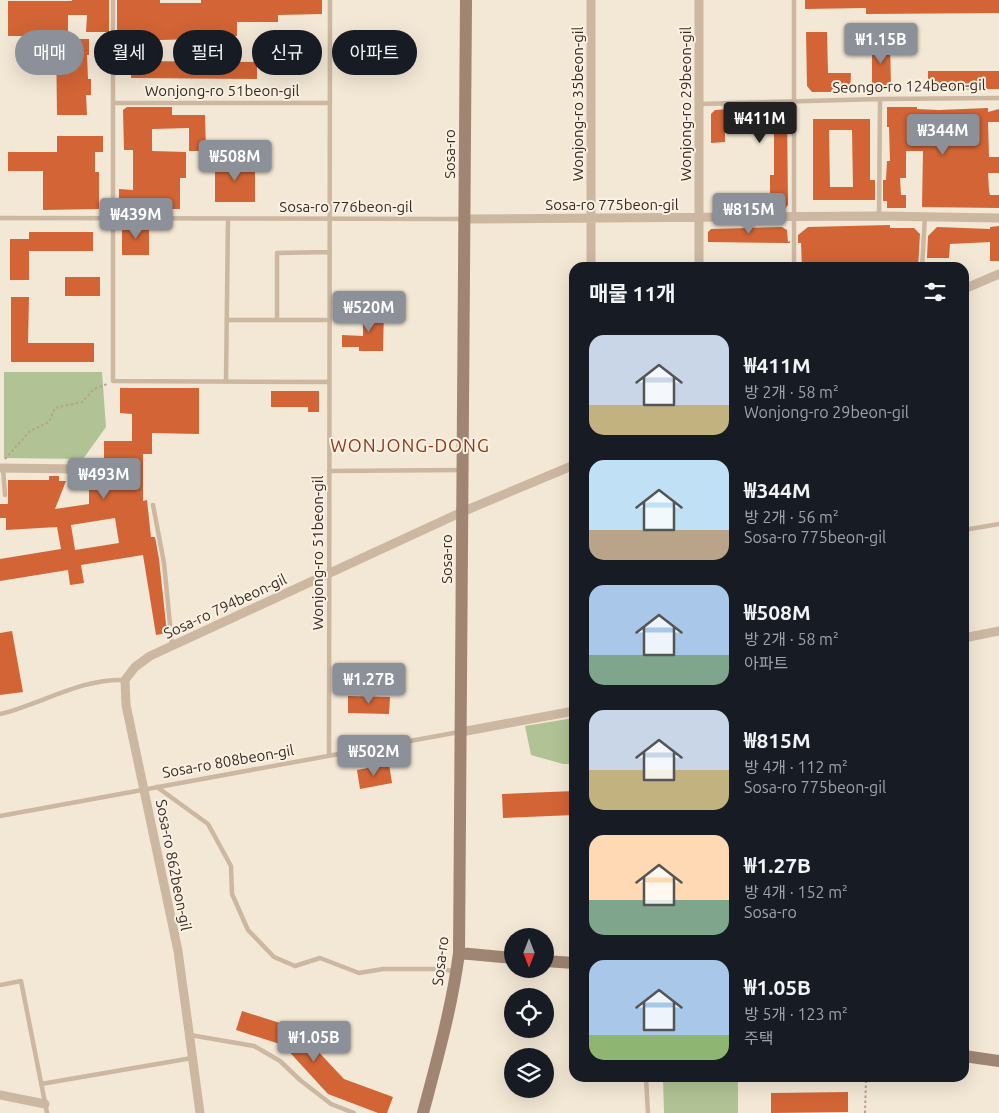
<!DOCTYPE html>
<html lang="ko">
<head>
<meta charset="utf-8">
<style>
  :root { --surface:#171b24; --page:#242831; --text:#f1f3f6; --muted:#9ea1a6; --accent:#8c9099 }
  body { margin:0; font-family:Ubuntu,"Noto Sans KR",sans-serif; background:var(--page); color:var(--text); height:100vh; display:flex; flex-direction:column; font-size:19px; white-space:nowrap }
  * { box-sizing:border-box; margin:0 }
  p { font-size:16px; color:var(--muted) }
  .icon { flex:none; width:28px; height:28px; fill:none; stroke:currentColor; stroke-width:2; stroke-linecap:round; stroke-linejoin:round }
  .map { position:relative; flex:1; overflow:hidden }
  .panel { position:absolute; left:569px; top:262px; width:400px; height:820px; display:flex; flex-direction:column; background:var(--surface); border-radius:15px; box-shadow:0 5px 20px #0002 }
  .panel>* { flex:none }
  .guide { position:absolute; left:15px; top:30px; width:475px; height:45px; display:flex; gap:10px }
  .needle { width:32px; rotate:180deg }
  .tools { position:absolute; left:504px; top:928px; display:grid; gap:10px }
  .tools a { display:grid; place-items:center; width:50px; height:50px; border-radius:50%; background:var(--surface); box-shadow:0 5px 20px #0002; font-size:25px }
  .price { position:absolute; translate:-50% -42px; padding:0 11px; border-radius:5px; background:var(--accent); color:#fff; font-size:16px; line-height:32px; filter:drop-shadow(0 1px 2px #0008) }
  .price::after { content:''; position:absolute; left:50%; top:30px; width:15px; height:11px; margin-left:-8px; background:inherit; clip-path:polygon(0 0,100% 0,50% 100%) }
  .price.active { background:#222; color:#fff }
  ul { padding:0; list-style:none }
  li { display:flex; align-items:center; gap:15px; height:125px; padding:0 20px }
  li span { display:grid; place-items:center; flex:none; width:140px; height:100px; border-radius:15px; color:#555 }
  li>.icon { margin-inline-start:auto }
  span .icon { width:60px; height:60px; fill:#fffc; stroke-width:1 }
  li b { font-size:21px }
  h2 { display:flex; justify-content:space-between; align-items:center; height:60px; padding:0 20px; font-size:21px }
  .tag { padding:0 18px; border-radius:22px; background:var(--surface); box-shadow:0 5px 20px #0002; font-size:18px; line-height:45px }
  .tag.active { background:var(--accent); color:#fff }
  .map>svg:first-child { display:block }
</style>
</head>
<body>
<div class="map">
<svg width="999" height="1113" viewBox="0 0 999 1113">
  <rect width="100%" height="100%" fill="#f3e7d5"/>
  <path fill="#b1c394" d="M4 372H102L106 427 83 459 4 458Z
    M574 718V764H563L531 755 525 726Z
    M663 1078H738V1113H664Z"/>
  <path fill="#d26435" fill-rule="evenodd" d="M72 0H109V32H86L87 15H68V39H89V55H87L88 79H91V95H86L87 115H57L56 36H8V1H72Z
    M117 0H160V3H201V0H322V14L278 15V22H237V36H197V39L160 40H122V32H117Z
    M805 0H999V13L866 14V8L805 9Z
    M806 32H827L828 73H851L850 92H812L807 86Z
    M872 40H890L891 90H872Z
    M131 61 257 62V79L131 78Z
    M928 71H999V89L928 90Z
    M127 107H172V115H205L206 151H189V128L152 129V151L186 152V178H180V209H154L149 210V214H130L119 204V189L133 190V150H124L123 110Z
    M887 107H917V109L939 110 988 108V112L999 109V122H988L989 157H999V173H988L989 191 990 195H999V208L922 207 923 151H906V178H900L901 195H906V208H887V201H883V180H886L887 161H890L889 127H887Z
    M746 108V110H785L787 113 788 205 784 210H770V207H767V193H770V175H774V129L725 131V142L711 143V114L715 110Z
    M813 119H870V180H875V200H813ZM829 130H852L853 187H830Z
    M57 136H103V152H95V172H99V209L43 210V171H8V152H57Z
    M215 163H255V202H215Z
    M138 222H149V255H122V231L125 226H142Z
    M890 225V228H914L920 234 918 268H802L801 243H798V235L808 227Z
    M999 226V261H990V242L950 244 949 258H927L928 236 937 227 990 229V227Z
    M782 227 787 230 788 242 790 241V243L708 242V232L711 229Z
    M29 232H93V251H29V280H10V239H29Z
    M65 277H100V296H65Z
    M11 297H29L28 343H94V362H11Z
    M363 309H384L383 351H359V347H342V335L363 336Z
    M120 388H199V434L152 433V454H143V501L147 500 151 537H155L159 559 167 633 156 635 143 555 81 565 84 583 70 585 68 570 0 581V559L61 549 57 527 6 530V518H0V504H8V480H49V476H59V481H66L55 509 89 504V466L104 467V441H132V414L120 413ZM115 518 119 543 75 550 71 525Z
    M271 391H319V412H308V407H271Z
    M12 631 23 692 0 695V633Z
    M348 696 390 697 389 714 348 713Z
    M389 764 392 783 360 789 357 770Z
    M574 791V815L503 818 502 794Z
    M242 1011 296 1028 344 1079 393 1097 387 1113H378L328 1094 283 1045 236 1030Z
    M848 1092V1112L771 1113V1093Z"/>
  <g fill="none" stroke-linecap="round" stroke-linejoin="round">
    <path stroke="#b8a18b" stroke-width="2" stroke-dasharray="2.5 2.5" stroke-linecap="butt" d="M5 459 30 431 49 422 55 408 82 402 94 389 107 384
      M865 1113 866 1078"/>
    <path stroke="#ccb7a1" stroke-width="4.5" d="M113 0V381L329 382
      M794 0V268
      M113 103H330
      M699 104 880 99 999 98
      M879 216 880 99
      M0 218 463 219
      M922 268 925 216
      M227 320H329
      M277 320V253L330 252
      M226 381 228 219
      M3 468 5 495
      M329 471 461 470
      M153 505 164 563 172 645
      M964 530 999 524
      M0 714C42 704 81 678 125 680
      M329 755 330 0
      M157 787 208 824 231 866 232 894 248 930 274 957 295 966 320 958 359 973 383 969H442L456 972
      M0 816 459 732
      M0 985 21 981 47 1113
      M190 1035 254 1046 280 1061 300 1080 331 1104 354 1113
      M646 1078 648 1113
      M41 1084 192 1058"/>
    <path stroke="#ccb7a1" stroke-width="9" d="M591 0V268
      M699 0V268
      M464 219 879 216 999 218
      M964 289 999 274
      M0 468 78 469
      M964 638 999 631
      M461 732 574 711
      M0 1095 45 1104
      M200 1113 178 951 126 705 125 680 135 667 150 656 462 512 574 465"/>
    <path stroke="#9f8572" stroke-width="12" d="M459 953 512 958
      M545 961 574 963
      M964 1056 999 1061
      M423 1113C437 1060 452 1007 459 953L466 0"/>
  </g>
  <g text-anchor="middle" dominant-baseline="central" stroke-width="4" stroke-linejoin="round" paint-order="stroke">
    <g font-size="15" fill="#352b24" stroke="#fbf1e2">
      <text transform="translate(909 86) rotate(-1)">Seongo-ro 124beon-gil</text>
      <text x="222" y="90">Wonjong-ro 51beon-gil</text>
      <text transform="translate(577 104) rotate(-90)">Wonjong-ro 35beon-gil</text>
      <text transform="translate(685 104) rotate(-90)">Wonjong-ro 29beon-gil</text>
      <text transform="translate(449 154) rotate(-90)">Sosa-ro</text>
      <text x="612" y="204">Sosa-ro 775beon-gil</text>
      <text x="346" y="206">Sosa-ro 776beon-gil</text>
      <text transform="translate(317 553) rotate(-90)">Wonjong-ro 51beon-gil</text>
      <text transform="translate(446 559) rotate(-90)">Sosa-ro</text>
      <text transform="translate(225 606) rotate(-25)">Sosa-ro 794beon-gil</text>
      <text transform="translate(228 761) rotate(-10)">Sosa-ro 808beon-gil</text>
      <text transform="translate(174 865) rotate(79)">Sosa-ro 862beon-gil</text>
      <text transform="translate(440 961) rotate(-83)">Sosa-ro</text>
    </g>
    <g font-size="18" letter-spacing="1" fill="#8b3916" stroke="#fbf1e2">
      <text x="410" y="445">WONJONG-DONG</text>
    </g>
  </g>
</svg>
<div class="tools">
<a><svg class="needle" viewBox="-14 -14 28 28"><path d="M0-13l5 13h-10z" fill="#e53935"/><path d="M0 13l5-13h-10z" fill="#9ea1a6"/></svg></a>
<a><svg class="icon" aria-label="locate" viewBox="0 0 24 24"><circle cx="12" cy="12" r="6"/><path d="M12 2v4M12 18v4M2 12h4M18 12h4"/></svg></a>
<a><svg class="icon" aria-label="layers" viewBox="0 0 24 24"><path d="M12 4l9 5-9 5-9-5zM3 14l9 5 9-5"/></svg></a>
</div>
<b class="price" style="left:881px;top:65px">₩1.15B</b>
<b class="price active" style="left:760px;top:144px">₩411M</b>
<b class="price" style="left:943px;top:156px">₩344M</b>
<b class="price" style="left:235px;top:182px">₩508M</b>
<b class="price" style="left:749px;top:235px">₩815M</b>
<b class="price" style="left:136px;top:240px">₩439M</b>
<b class="price" style="left:369px;top:333px">₩520M</b>
<b class="price" style="left:104px;top:500px">₩493M</b>
<b class="price" style="left:369px;top:705px">₩1.27B</b>
<b class="price" style="left:374px;top:777px">₩502M</b>
<b class="price" style="left:314px;top:1063px">₩1.05B</b>
<div class="guide">
<a class="tag active">매매</a>
<a class="tag">월세</a>
<a class="tag">필터</a>
<a class="tag">신규</a>
<a class="tag">아파트</a>
</div>
<section class="panel">
<h2>매물 11개<svg class="icon" aria-label="filters" viewBox="0 0 24 24"><path d="M4 7h16M4 17h16"/><circle cx="9" cy="7" r="2"/><circle cx="15" cy="17" r="2"/></svg></h2>
<ul>
<li><span style="background:linear-gradient(#c9d6e8 70%,#c2b280 0)"><svg class="icon" aria-label="home" viewBox="0 0 24 24"><path d="M3 11l9-7 9 7M6 9v11h12V9"/></svg></span><div><b>₩411M</b><p>방 2개 · 58 m²</p><p>Wonjong-ro 29beon-gil</p></div></li>
<li><span style="background:linear-gradient(#bfe0f5 70%,#b9a48a 0)"><svg class="icon" aria-label="home" viewBox="0 0 24 24"><path d="M3 11l9-7 9 7M6 9v11h12V9"/></svg></span><div><b>₩344M</b><p>방 2개 · 56 m²</p><p>Sosa-ro 775beon-gil</p></div></li>
<li><span style="background:linear-gradient(#a9c7e8 70%,#7fa58c 0)"><svg class="icon" aria-label="home" viewBox="0 0 24 24"><path d="M3 11l9-7 9 7M6 9v11h12V9"/></svg></span><div><b>₩508M</b><p>방 2개 · 58 m²</p><p>아파트</p></div></li>
<li><span style="background:linear-gradient(#c9d6e8 60%,#c2b280 0)"><svg class="icon" aria-label="home" viewBox="0 0 24 24"><path d="M3 11l9-7 9 7M6 9v11h12V9"/></svg></span><div><b>₩815M</b><p>방 4개 · 112 m²</p><p>Sosa-ro 775beon-gil</p></div></li>
<li><span style="background:linear-gradient(#ffd9b3 65%,#7fa58c 0)"><svg class="icon" aria-label="home" viewBox="0 0 24 24"><path d="M3 11l9-7 9 7M6 9v11h12V9"/></svg></span><div><b>₩1.27B</b><p>방 4개 · 152 m²</p><p>Sosa-ro</p></div></li>
<li><span style="background:linear-gradient(#a9c7e8 75%,#8fb573 0)"><svg class="icon" aria-label="home" viewBox="0 0 24 24"><path d="M3 11l9-7 9 7M6 9v11h12V9"/></svg></span><div><b>₩1.05B</b><p>방 5개 · 123 m²</p><p>주택</p></div></li>
</ul>
</section>
</div>
</body>
</html>
